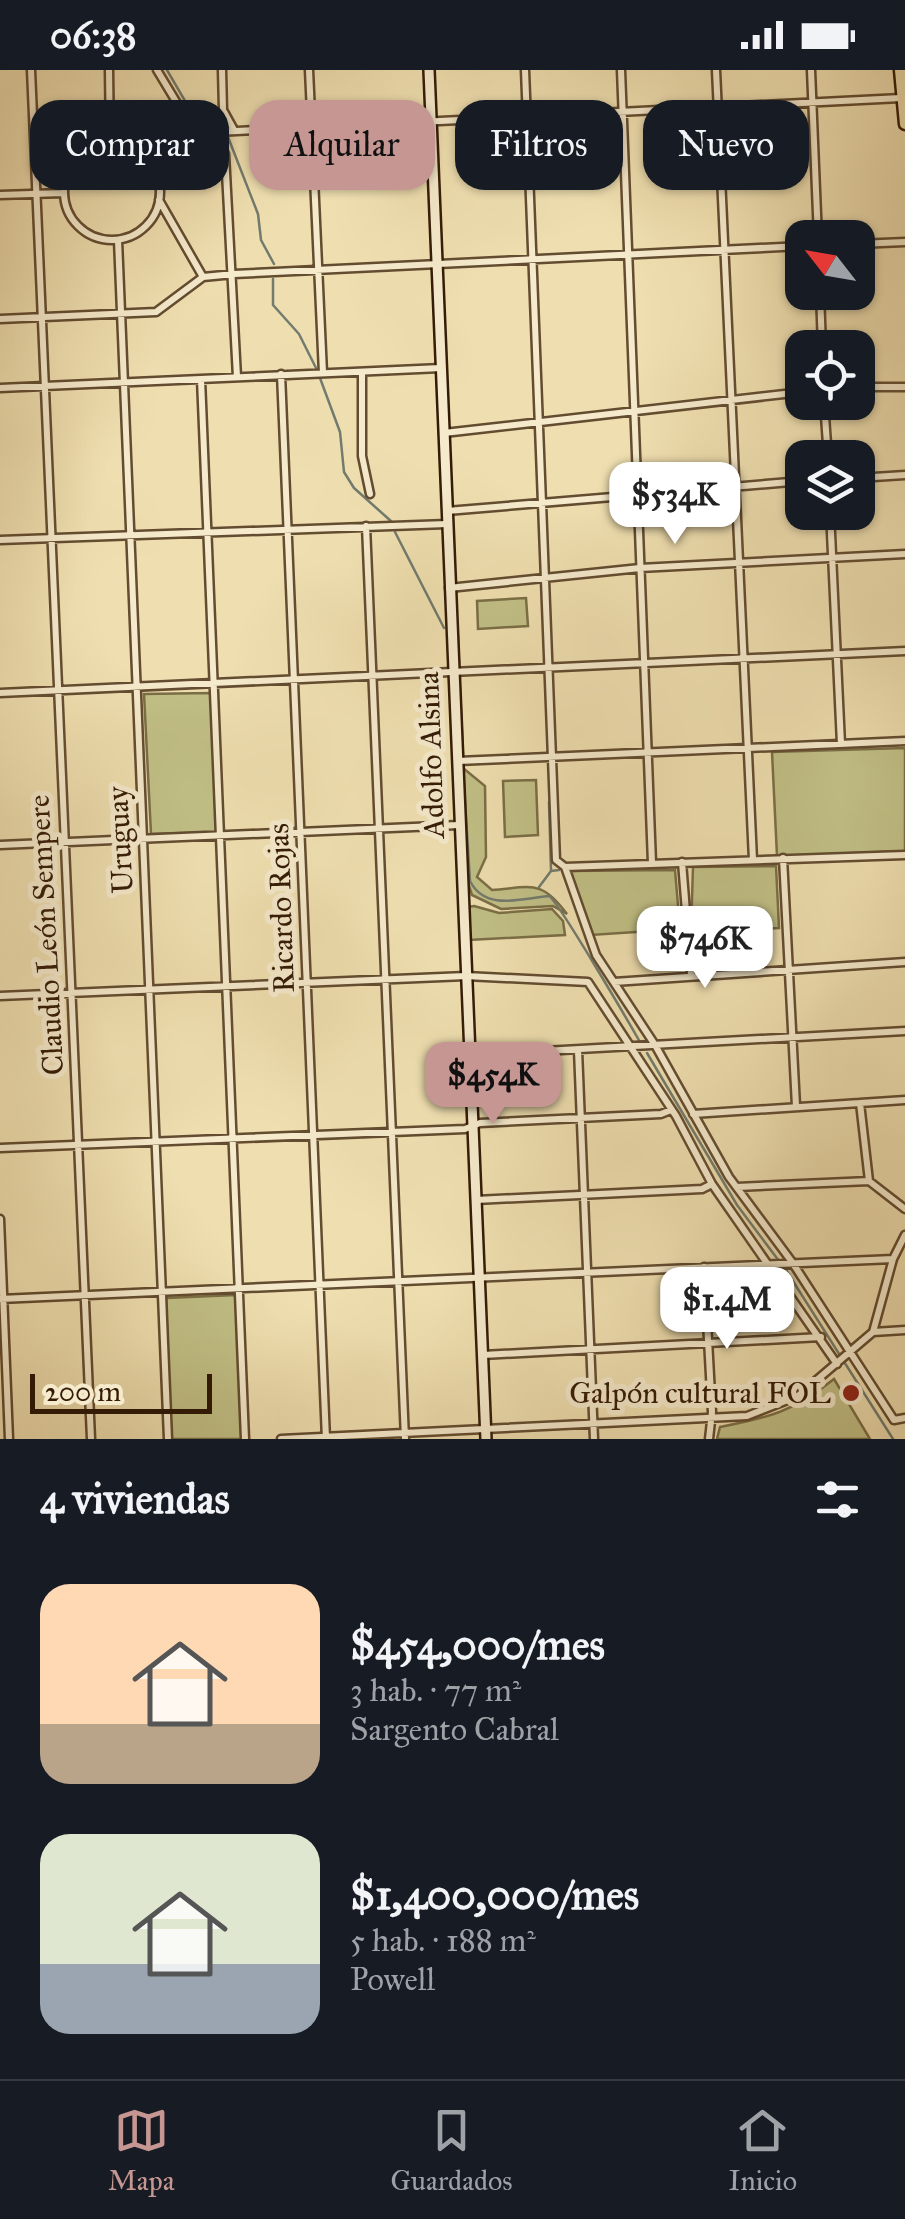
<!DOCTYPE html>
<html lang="es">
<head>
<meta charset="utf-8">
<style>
  :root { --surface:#171b24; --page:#242831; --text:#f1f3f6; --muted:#9ea1a6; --line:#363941; --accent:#c59692 }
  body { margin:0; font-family:"IM FELL Great Primer",serif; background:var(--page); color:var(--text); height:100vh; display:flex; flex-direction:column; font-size:38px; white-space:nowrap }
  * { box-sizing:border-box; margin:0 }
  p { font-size:32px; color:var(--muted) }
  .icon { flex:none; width:55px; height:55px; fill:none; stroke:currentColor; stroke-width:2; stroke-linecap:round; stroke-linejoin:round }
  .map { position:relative; height:1369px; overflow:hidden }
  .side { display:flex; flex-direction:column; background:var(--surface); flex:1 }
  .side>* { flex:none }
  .hud { position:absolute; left:30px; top:30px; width:845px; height:90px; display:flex; gap:20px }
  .needle { width:65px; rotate:301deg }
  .buttons { position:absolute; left:785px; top:150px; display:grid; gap:20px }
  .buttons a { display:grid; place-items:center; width:90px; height:90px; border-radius:20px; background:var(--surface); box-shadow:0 2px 8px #0004; font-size:50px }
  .scale { position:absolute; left:30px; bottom:25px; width:182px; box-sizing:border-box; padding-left:10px; border:5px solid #341b06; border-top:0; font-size:28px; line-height:35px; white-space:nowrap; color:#341b06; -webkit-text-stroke:8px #f5eacc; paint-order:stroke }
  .price { position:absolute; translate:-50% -85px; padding:0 22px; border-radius:20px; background:#fff; color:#222; font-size:32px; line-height:65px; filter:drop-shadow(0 2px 5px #0008) }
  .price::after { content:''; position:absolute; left:50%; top:60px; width:30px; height:22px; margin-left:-15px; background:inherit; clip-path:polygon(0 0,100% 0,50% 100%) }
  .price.on { background:var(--accent); color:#111 }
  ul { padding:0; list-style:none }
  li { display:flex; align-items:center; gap:30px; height:250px; padding:0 40px }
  li span { display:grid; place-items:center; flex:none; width:280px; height:200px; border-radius:30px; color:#555 }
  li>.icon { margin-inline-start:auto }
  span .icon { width:120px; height:120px; fill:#fffc; stroke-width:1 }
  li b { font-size:42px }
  h2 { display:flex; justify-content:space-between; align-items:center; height:120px; padding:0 40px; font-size:42px }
  .pill { padding:0 35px; border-radius:30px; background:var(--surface); box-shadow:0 2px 8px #0004; font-size:35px; line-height:90px }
  .pill.on { background:var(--accent); color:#111 }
  .status { display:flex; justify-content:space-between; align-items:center; height:70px; padding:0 50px; background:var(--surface); direction:ltr }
  .status svg { height:28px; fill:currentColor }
  .dock { display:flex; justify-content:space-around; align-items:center; height:140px; border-top:2px solid var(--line); background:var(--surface); font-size:28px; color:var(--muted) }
  .dock a { display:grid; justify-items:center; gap:5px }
  .dock .on { color:var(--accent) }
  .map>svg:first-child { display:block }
</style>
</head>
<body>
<div class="status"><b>06:38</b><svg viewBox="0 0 49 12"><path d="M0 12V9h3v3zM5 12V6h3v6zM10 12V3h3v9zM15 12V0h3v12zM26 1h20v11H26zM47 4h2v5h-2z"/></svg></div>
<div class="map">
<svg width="905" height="1369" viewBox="0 0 905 1369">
  <rect width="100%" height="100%" fill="#efdfb0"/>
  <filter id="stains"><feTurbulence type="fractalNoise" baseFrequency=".002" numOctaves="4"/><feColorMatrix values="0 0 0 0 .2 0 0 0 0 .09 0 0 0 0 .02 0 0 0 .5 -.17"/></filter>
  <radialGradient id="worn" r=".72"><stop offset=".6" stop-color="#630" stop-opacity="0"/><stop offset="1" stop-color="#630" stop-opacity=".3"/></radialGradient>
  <path fill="#c1c086" stroke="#7a6e46" stroke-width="2.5" d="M526 528 528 556 478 559 477 531Z
    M211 623 216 762 151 764 144 624Z
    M905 678V781L777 786 772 682Z
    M463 698 485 716 486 787 477 807 492 820C532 817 541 809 567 844L553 836 501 839 472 825 468 813Z
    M536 710 538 765 505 767 503 711Z
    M776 796 779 858 691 862 693 797Z
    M675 800 680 859 591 865 568 801Z
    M474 836 499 843 552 839 563 851 565 865 469 870 467 837Z
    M236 1225 242 1369H171L166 1228Z
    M834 1309 870 1369H717L720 1357C770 1347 793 1342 834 1309Z"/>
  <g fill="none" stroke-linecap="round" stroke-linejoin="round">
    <path stroke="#727b6e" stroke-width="2.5" d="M167 0 195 48 219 46 224 53
      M228 67 258 144 261 170 274 194
      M273 209V235L299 264 317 300
      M320 308 340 362 344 402 354 418 392 452
      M395 462 444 558
      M458 566 459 594
      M460 618 463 684
      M463 698 470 811C485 841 520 829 549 826 558 831 628 951 640 972
      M549 732 551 801
      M539 817 551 801 559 800
      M647 983 737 1135 779 1191
      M784 1197 893 1369"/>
    <defs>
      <path id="street" d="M31 0 91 1369
        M109 0 110 74
        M157 0 195 63
        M222 0 223 40 234 60
        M309 0 323 303
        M525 0 556 790 565 797
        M621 0 652 793
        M716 0 753 790
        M811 0 818 168
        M215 62 225 84 237 307
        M64 122a48 48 0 1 1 96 0a48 48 0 1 1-96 0Z
        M157 106 198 63 901 28
        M0 125 63 123
        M159 130 203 207
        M118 170 168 1369
        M858 174 905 172
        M820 222 822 278
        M0 249 156 242 203 207 234 204 802 176
        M362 302V386L370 424
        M281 304 326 1369
        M201 309 245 1369
        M858 317H905
        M0 318 441 298
        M824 332 828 388
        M444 363 802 322
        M858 408 905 405
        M447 441 802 411
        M830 442 841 674
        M366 456 405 1369
        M0 470 447 454
        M449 518 640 498 905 484
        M0 623 905 581
        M458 691 905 671
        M0 775 459 755
        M783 788 796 1036
        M682 792 691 904
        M565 797 596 885 655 975 729 1107 792 1192 894 1350 905 1348
        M565 797 905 785
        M614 912 905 892
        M0 926 466 906 588 912 676 1046 712 1114 837 1294
        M578 980 594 1369
        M470 985 905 961
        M860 1033 869 1111
        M693 1044 905 1030
        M0 1078 465 1059 480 1053 661 1044 671 1040
        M737 1117 869 1111 905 1139
        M476 1130 702 1119 712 1114
        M0 1149 9 1369
        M704 1197 712 1342 709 1369
        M0 1229 893 1189
        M873 1262 905 1260
        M483 1285 821 1267
        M281 1369 747 1346 798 1326 873 1262 893 1189 905 1165"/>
      <path id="secondary" d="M429 0 486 1369"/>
      <path id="primary" d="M900 0 905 54"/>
    </defs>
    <use href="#street" stroke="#634c30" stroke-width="11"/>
    <use href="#secondary" stroke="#341b06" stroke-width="14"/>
    <use href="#primary" stroke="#341b06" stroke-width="15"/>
    <use href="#street" stroke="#f5eacc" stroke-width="6"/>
    <use href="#secondary" stroke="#f5eacc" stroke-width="9"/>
    <use href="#primary" stroke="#efdfb0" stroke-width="10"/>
  </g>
  <circle fill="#8f2418" stroke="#f5eacc" stroke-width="4" cx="851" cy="1323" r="10"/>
  <g text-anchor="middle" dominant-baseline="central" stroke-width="10" stroke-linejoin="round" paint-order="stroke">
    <g font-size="30" fill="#341b06" stroke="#f5eacc">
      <text transform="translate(431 685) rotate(-92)">Adolfo Alsina</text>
      <text transform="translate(120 770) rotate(-93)">Uruguay</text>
      <text transform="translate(281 838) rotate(-92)">Ricardo Rojas</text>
      <text transform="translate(46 865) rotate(-93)">Claudio León Sempere</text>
    </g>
    <g font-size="30" fill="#341b06" stroke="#f5eacc" text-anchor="end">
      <text x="831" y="1323">Galpón cultural FOL</text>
    </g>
  </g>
  <rect width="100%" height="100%" filter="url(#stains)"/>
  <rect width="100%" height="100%" fill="url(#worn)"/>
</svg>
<div class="buttons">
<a><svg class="needle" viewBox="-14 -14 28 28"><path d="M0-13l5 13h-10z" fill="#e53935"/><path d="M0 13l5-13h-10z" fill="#9ea1a6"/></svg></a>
<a><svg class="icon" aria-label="locate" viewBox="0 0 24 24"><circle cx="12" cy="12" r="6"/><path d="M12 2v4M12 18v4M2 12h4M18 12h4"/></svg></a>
<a><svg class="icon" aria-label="layers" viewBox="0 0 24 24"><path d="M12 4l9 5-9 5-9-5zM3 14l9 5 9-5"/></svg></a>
</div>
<div class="scale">200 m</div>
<b class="price" style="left:675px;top:477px">$534K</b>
<b class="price" style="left:705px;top:921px">$746K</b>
<b class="price on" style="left:493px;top:1057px">$454K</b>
<b class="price" style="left:727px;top:1282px">$1.4M</b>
<div class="hud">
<a class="pill">Comprar</a>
<a class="pill on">Alquilar</a>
<a class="pill">Filtros</a>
<a class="pill">Nuevo</a>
</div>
</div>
<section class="side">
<h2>4 viviendas<svg class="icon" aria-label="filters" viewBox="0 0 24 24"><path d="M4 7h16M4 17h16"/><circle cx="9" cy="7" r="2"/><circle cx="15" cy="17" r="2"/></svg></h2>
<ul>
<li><span style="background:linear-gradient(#ffd9b3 70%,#b9a48a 0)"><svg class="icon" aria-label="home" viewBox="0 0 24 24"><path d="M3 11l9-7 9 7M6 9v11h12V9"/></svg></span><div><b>$454,000/mes</b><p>3 hab. · 77 m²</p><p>Sargento Cabral</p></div></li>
<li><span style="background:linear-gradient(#dfe7d0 65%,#9aa5b1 0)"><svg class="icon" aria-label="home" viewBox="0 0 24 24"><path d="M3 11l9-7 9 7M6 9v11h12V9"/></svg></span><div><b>$1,400,000/mes</b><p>5 hab. · 188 m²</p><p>Powell</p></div></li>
</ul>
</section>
<nav class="dock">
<a class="on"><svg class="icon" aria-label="map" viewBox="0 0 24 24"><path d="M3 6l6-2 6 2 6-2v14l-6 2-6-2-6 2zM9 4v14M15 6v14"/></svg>Mapa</a>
<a><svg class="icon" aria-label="saved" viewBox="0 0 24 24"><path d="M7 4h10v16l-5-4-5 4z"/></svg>Guardados</a>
<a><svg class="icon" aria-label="home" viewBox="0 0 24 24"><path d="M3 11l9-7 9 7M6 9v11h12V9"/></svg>Inicio</a>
</nav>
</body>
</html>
